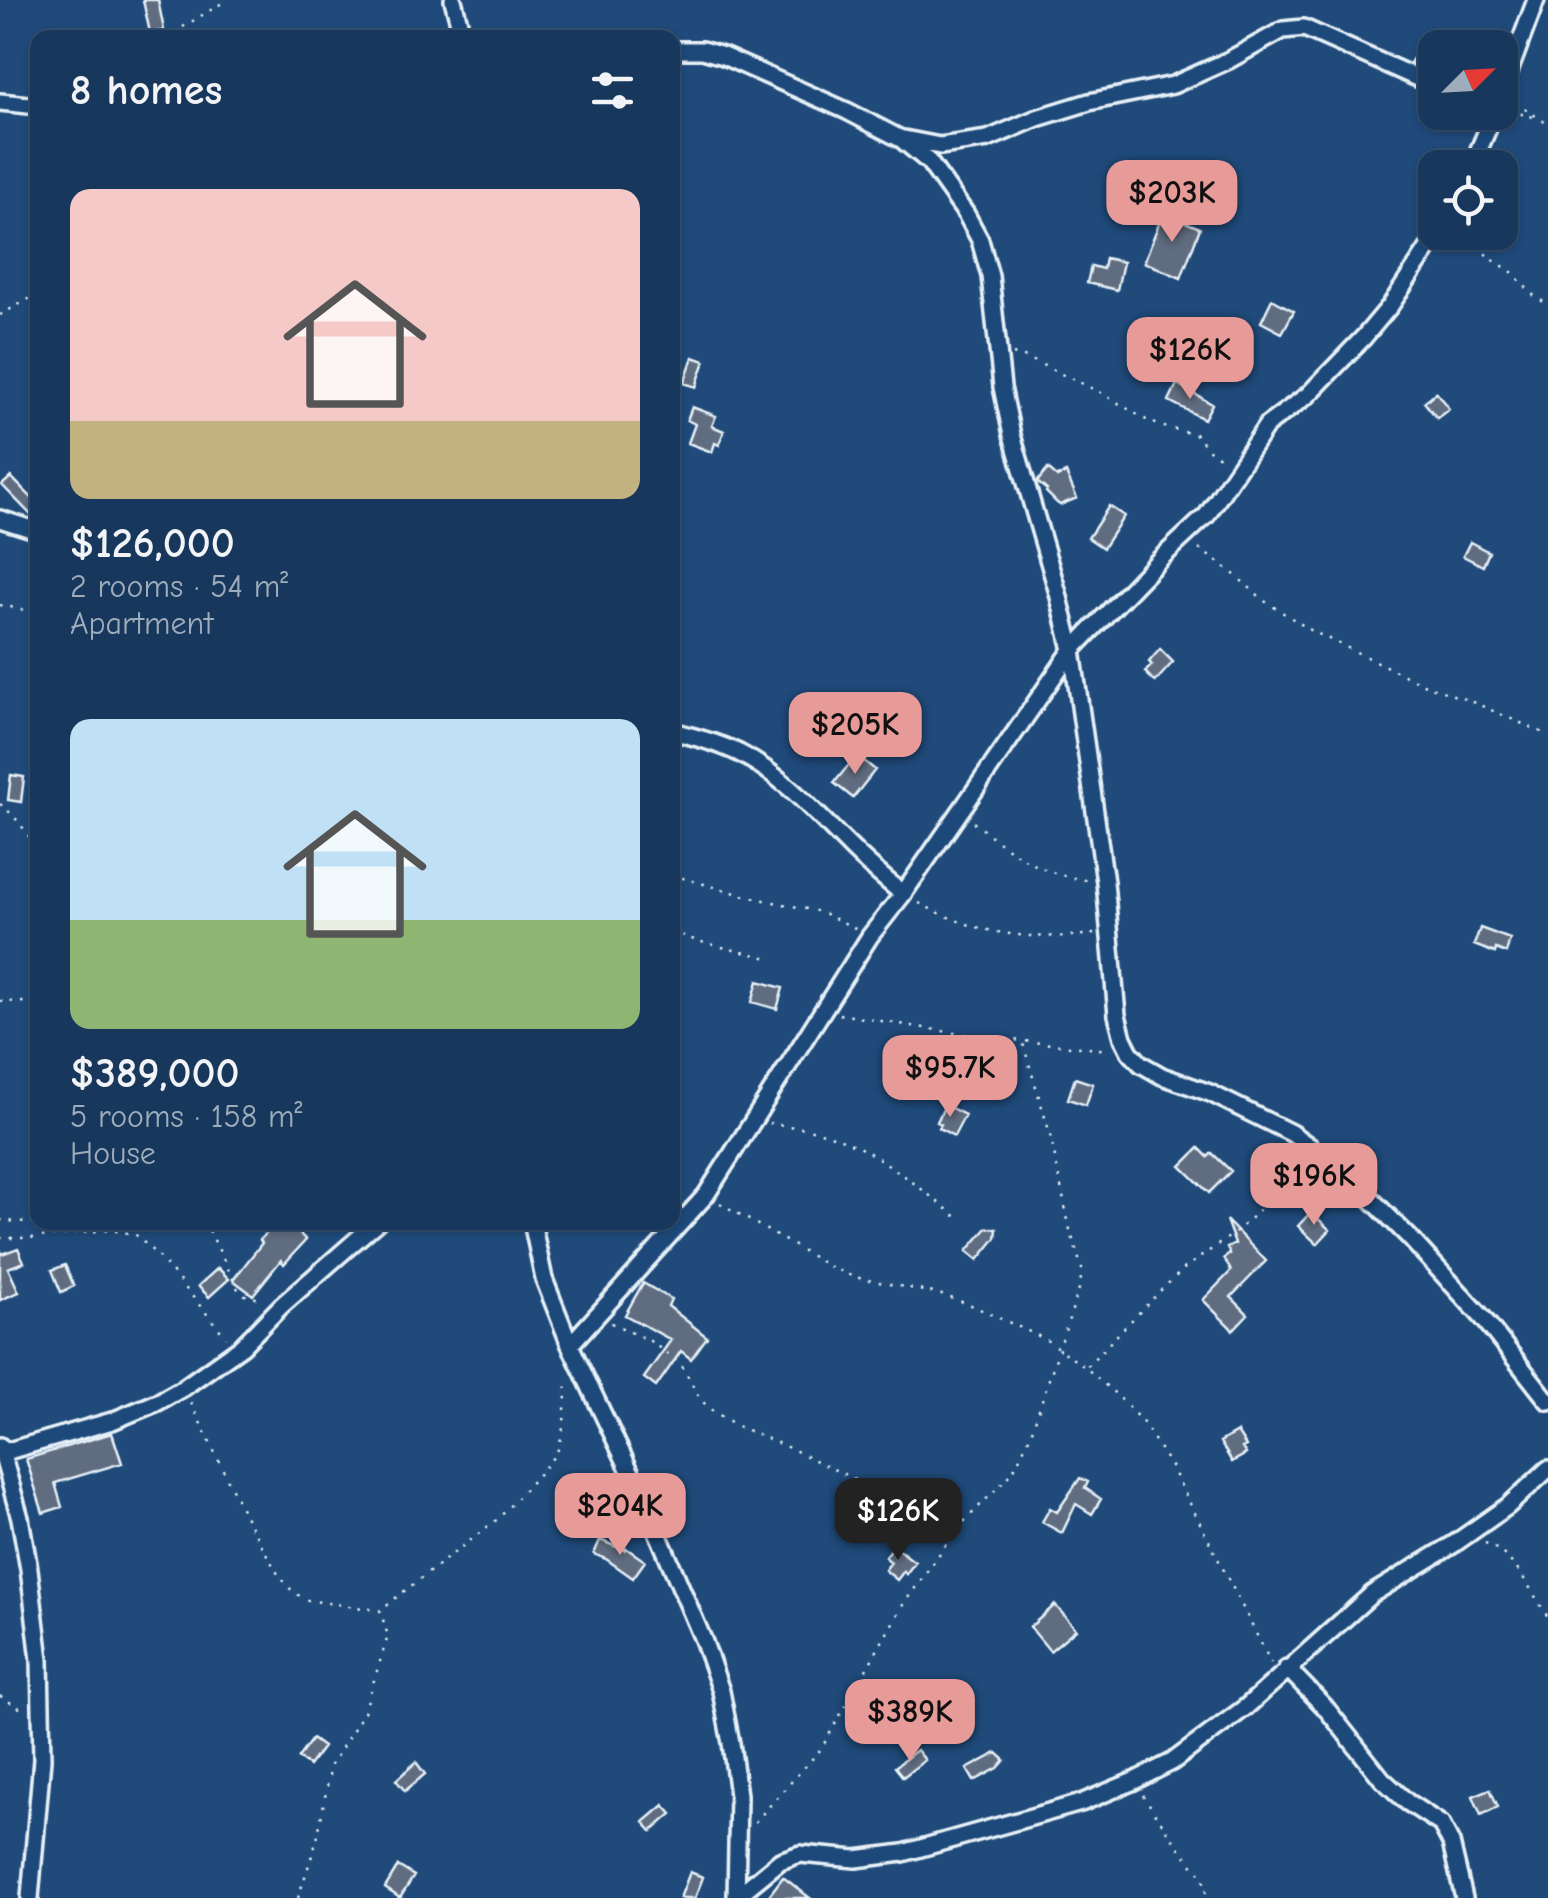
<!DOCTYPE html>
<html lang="en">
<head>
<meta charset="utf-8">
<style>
  :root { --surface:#17385c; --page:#244365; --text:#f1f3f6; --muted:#9eacbb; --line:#365272; --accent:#e69b98 }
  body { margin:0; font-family:"Comic Neue",sans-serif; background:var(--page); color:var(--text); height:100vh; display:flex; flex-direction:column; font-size:38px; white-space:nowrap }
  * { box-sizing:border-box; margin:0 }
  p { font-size:32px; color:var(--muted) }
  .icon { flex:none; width:55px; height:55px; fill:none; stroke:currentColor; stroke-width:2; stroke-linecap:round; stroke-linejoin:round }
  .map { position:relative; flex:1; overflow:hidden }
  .details { position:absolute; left:30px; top:30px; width:650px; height:1200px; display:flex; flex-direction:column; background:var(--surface); border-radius:20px; box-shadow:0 2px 8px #0004,0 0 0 2px var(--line) }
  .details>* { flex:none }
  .needle { width:65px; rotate:66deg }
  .fabs { position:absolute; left:1418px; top:30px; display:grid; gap:20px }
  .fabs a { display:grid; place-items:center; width:100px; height:100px; border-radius:20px; background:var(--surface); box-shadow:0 2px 8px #0004,0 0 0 2px var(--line); font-size:50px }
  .price { position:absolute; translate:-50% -85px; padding:0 22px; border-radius:20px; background:var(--accent); color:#111; font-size:32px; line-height:65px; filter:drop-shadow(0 2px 5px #0008) }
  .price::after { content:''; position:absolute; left:50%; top:60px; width:30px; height:22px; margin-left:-15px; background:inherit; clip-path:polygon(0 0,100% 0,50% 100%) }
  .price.current { background:#222; color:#fff }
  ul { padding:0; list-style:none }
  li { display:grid; align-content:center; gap:20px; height:530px; padding:0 40px }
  li span { display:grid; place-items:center; height:310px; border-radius:20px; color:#555 }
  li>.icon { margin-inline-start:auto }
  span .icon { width:180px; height:180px; fill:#fffc; stroke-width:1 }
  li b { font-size:42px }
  h2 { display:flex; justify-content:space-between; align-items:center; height:120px; padding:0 40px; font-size:42px }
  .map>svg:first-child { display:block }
</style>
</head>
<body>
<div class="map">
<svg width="1548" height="1898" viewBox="0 0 1548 1898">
  <rect width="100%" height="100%" fill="#1f4a7a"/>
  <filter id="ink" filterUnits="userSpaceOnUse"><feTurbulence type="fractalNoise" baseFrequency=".01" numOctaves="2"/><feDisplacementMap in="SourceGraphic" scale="20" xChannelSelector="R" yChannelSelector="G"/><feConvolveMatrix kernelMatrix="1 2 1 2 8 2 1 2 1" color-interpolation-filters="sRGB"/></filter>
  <g filter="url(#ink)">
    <path fill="#606d80" stroke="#e8f1f8" stroke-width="2.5" d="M143 0H158L164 30 150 33Z
      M1424 42 1435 49V66L1431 72 1410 63Z
      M1163 213 1200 228 1181 278 1144 262Z
      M1105 258 1123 262 1117 290 1087 283 1091 266 1103 269Z
      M1272 299 1294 311 1282 333 1261 322Z
      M693 357 705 361 696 387 684 383Z
      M1177 384 1212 404 1204 419 1169 401Z
      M1436 392 1449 409 1437 418 1424 402Z
      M692 407 716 416 712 426 724 431 719 445 715 443 712 452 688 443 695 424 687 420Z
      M1048 469 1057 477 1066 473 1077 498 1060 505 1057 503 1046 492 1047 490 1037 482Z
      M11 477 38 504V519L34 518 2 485Z
      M1109 506 1124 516 1103 548 1088 538Z
      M1470 542 1489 552 1483 566 1463 556Z
      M1160 649 1173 662 1155 682 1145 672 1152 665 1149 662Z
      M857 755 875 770 853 798 834 783Z
      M11 775 24 777 21 802 8 800Z
      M1480 928 1510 939 1506 953 1496 949 1495 953 1474 945Z
      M758 981 783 988 777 1009 752 1002Z
      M1075 1078 1093 1084 1086 1105 1068 1099Z
      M945 1105 965 1115 954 1136 939 1128 941 1124 937 1122Z
      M1199 1148 1208 1157 1212 1153 1231 1171 1209 1193 1181 1166Z
      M1311 1212 1330 1230 1317 1244 1298 1226Z
      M1226 1220 1266 1261 1231 1297 1248 1314 1233 1330 1203 1300 1231 1271 1224 1258 1230 1254 1227 1248 1235 1244Z
      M277 1222H288L306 1240 284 1264 281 1260 253 1295 233 1280 262 1243 260 1240Z
      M987 1228 997 1229 996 1238 978 1260 967 1251Z
      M18 1248 24 1262 8 1268 19 1292 0 1300V1249L2 1254Z
      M65 1265 74 1286 61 1292 52 1270Z
      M218 1268 229 1279 209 1297 198 1286Z
      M643 1283 671 1299 668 1306 707 1337 691 1359 681 1351 656 1387 644 1378 671 1340 625 1315Z
      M1237 1432 1246 1446 1242 1448 1246 1454 1232 1462 1220 1442Z
      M112 1433 122 1463 55 1483 62 1507 43 1513 26 1459Z
      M1080 1478 1088 1482 1085 1488 1101 1499 1092 1514 1076 1504 1062 1533 1042 1522 1050 1508 1057 1512Z
      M600 1540 624 1550 626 1548 645 1561 633 1578 606 1559 594 1554Z
      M894 1546 915 1562 906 1574 904 1571 897 1580 885 1570 891 1562 885 1557Z
      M1055 1605 1076 1629 1050 1651 1030 1627Z
      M312 1739 323 1747 309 1766 298 1758Z
      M917 1750 925 1760 903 1777 895 1767Z
      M997 1753 1005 1760 998 1768 974 1781 967 1769Z
      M416 1762 425 1774 405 1791 396 1780Z
      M1490 1789 1498 1807 1481 1815 1473 1796Z
      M664 1805 672 1814 652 1831 644 1822Z
      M398 1866 414 1876 400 1898 385 1888Z
      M690 1872 703 1877 695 1898H680Z
      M783 1877 810 1898H767Z"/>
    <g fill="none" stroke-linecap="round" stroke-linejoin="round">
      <defs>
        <path id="minor" d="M453 0 463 38
          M672 50H702L723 56 847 111 901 139 929 162 966 214 980 240 990 276 1002 387 1012 435 1058 593 1072 650 1105 882 1117 1015 1123 1038 1130 1052 1141 1064 1162 1076 1210 1093 1291 1133 1340 1168 1409 1237 1483 1318 1548 1401
          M1500 96 1536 0
          M0 102 38 106
          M904 139 940 146 988 139 1037 118 1089 102 1173 85 1229 60 1283 30 1304 28 1435 86
          M1471 168 1495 112
          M0 519 38 531
          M672 731C695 737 718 743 739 753 784 776 815 813 851 848 867 864 885 879 903 894
          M532 1222 544 1279 570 1345 642 1496 704 1642 721 1691 731 1743 738 1795 736 1898
          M570 1345 706 1195 870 936 903 894 1072 650 1159 560 1207 515 1267 425 1308 395 1364 337 1390 306 1439 232
          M0 1446 20 1518 29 1569 40 1660 42 1759 30 1898
          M1 1453 112 1421 158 1402 183 1388 242 1346 282 1305 377 1222
          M1287 1668 1325 1707 1382 1779 1407 1802 1441 1824 1451 1843 1464 1898
          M736 1897 780 1861 800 1854 856 1859 903 1853 1081 1803 1134 1781 1172 1762 1246 1707 1372 1594 1454 1544 1508 1506 1548 1469"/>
      </defs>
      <use href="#minor" stroke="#e8f1f8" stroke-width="22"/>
      <path stroke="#e8f1f8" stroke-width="2.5" stroke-dasharray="2.5 8" stroke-linecap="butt" d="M165 38 227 0
        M1516 103 1548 124
        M1510 114H1527L1536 119
        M1462 232 1490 258 1511 271 1532 294 1548 305
        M0 315 38 294
        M1013 354 1027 358 1100 392 1148 421 1167 428 1195 434 1212 453 1226 460
        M1199 549 1229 570 1266 602 1312 631 1423 684 1475 703 1548 735
        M0 605 21 609 38 619
        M0 804C18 818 28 833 38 854
        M973 822C1011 851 1040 876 1089 880
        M672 875 750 897 821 912 857 929
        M919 903C978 935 1029 941 1095 934
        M672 931 697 941 772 959
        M0 1001 38 1003
        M839 1014 967 1035 1108 1050
        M769 1123C787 1126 806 1128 824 1133 876 1149 916 1185 958 1218
        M720 1203 832 1268 854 1277 939 1294 971 1305 1045 1339 1086 1368 1120 1398 1144 1424 1172 1468 1271 1663
        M0 1220 16 1222 38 1221
        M203 1222 210 1232 238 1289 245 1295 263 1300
        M0 1238H31L109 1230 135 1234 162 1260 226 1337
        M611 1323 650 1341 681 1364 698 1395 708 1408 739 1427 794 1450 957 1529
        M1087 1366 1162 1289 1185 1268 1236 1232 1305 1166
        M191 1403 247 1520 278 1574 293 1592 307 1600 377 1610
        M1485 1543C1514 1554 1532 1593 1548 1617
        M0 1696 23 1710
        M1143 1795 1172 1838 1203 1877 1207 1898
        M755 1822 821 1749 903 1605 957 1529 1012 1473 1030 1436 1080 1286 1082 1269 1070 1230 1050 1134 1022 1040
        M298 1898 317 1840 331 1765 364 1712 388 1636 380 1610 499 1518 551 1460 559 1448 564 1423 567 1381"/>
      <use href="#minor" stroke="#1f4a7a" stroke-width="15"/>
    </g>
  </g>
</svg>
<div class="fabs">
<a><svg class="needle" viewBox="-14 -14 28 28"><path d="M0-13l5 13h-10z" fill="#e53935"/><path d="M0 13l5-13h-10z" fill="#9eacbb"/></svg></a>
<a><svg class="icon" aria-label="locate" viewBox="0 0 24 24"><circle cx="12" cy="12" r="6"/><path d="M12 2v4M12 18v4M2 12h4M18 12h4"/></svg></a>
</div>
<b class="price" style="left:1172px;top:245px">$203K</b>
<b class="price" style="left:1190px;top:402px">$126K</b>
<b class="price" style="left:855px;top:777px">$205K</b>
<b class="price" style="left:950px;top:1120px">$95.7K</b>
<b class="price" style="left:1314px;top:1228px">$196K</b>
<b class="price" style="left:620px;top:1558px">$204K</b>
<b class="price current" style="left:898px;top:1563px">$126K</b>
<b class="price" style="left:910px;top:1764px">$389K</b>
<section class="details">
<h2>8 homes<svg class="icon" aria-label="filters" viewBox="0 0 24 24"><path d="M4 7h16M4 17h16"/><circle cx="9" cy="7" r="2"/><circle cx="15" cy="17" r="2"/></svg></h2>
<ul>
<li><span style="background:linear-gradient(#f6c9c9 75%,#c2b280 0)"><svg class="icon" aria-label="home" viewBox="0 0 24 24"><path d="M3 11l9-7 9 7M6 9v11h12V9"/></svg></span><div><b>$126,000</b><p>2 rooms · 54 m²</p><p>Apartment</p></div></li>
<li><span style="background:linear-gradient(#bfe0f5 65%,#8fb573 0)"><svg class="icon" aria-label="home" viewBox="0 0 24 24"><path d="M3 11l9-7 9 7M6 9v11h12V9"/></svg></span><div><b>$389,000</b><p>5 rooms · 158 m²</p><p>House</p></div></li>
</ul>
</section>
</div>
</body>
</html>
